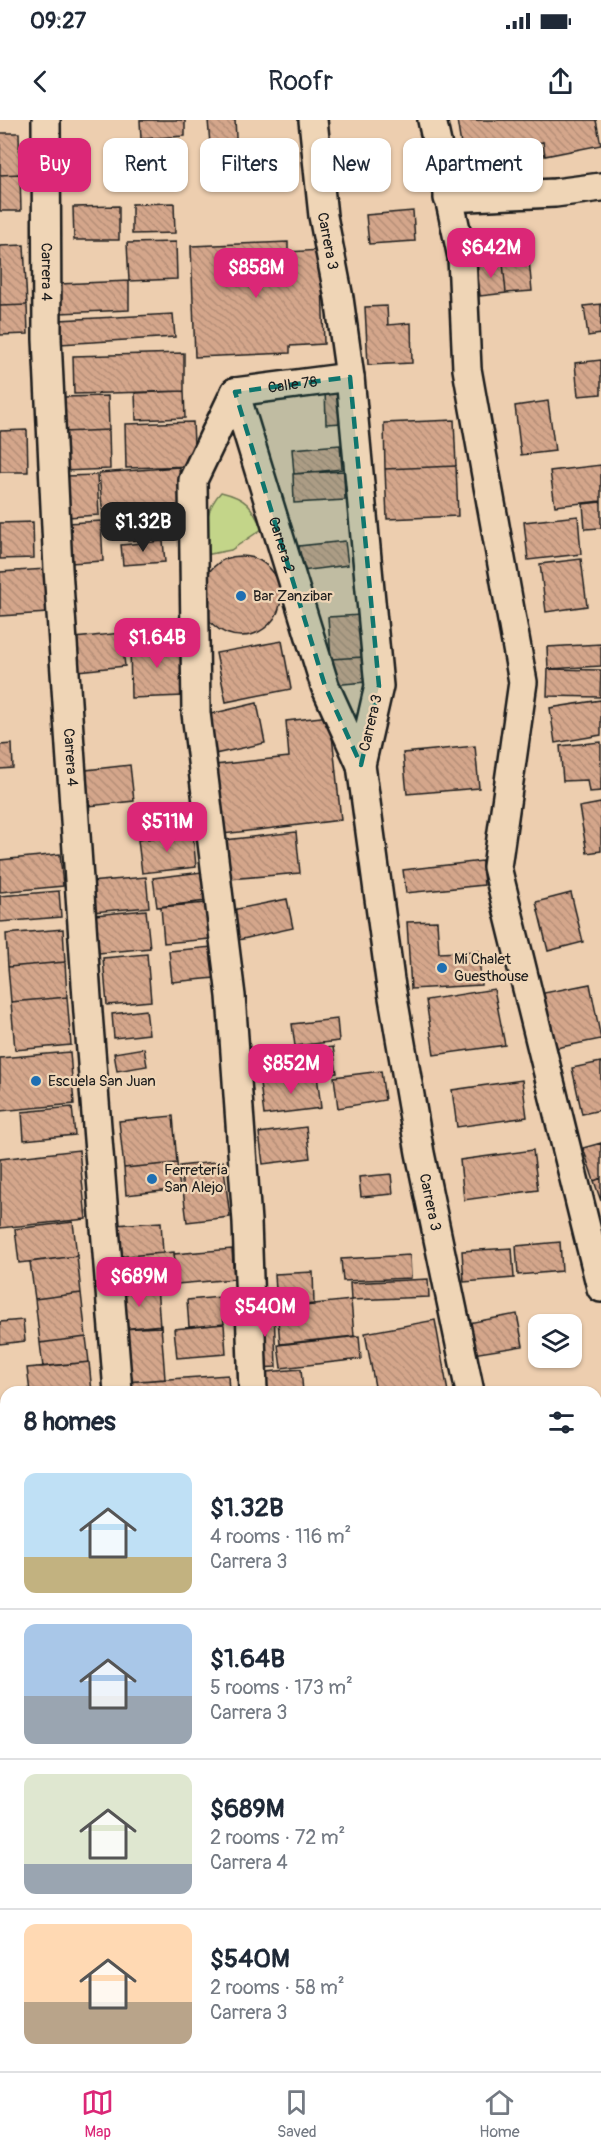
<!DOCTYPE html>
<html lang="en">
<head>
<meta charset="utf-8">
<style>
  :root { --surface:#fff; --page:#f6f6f7; --text:#1f2937; --muted:#747a83; --line:#e0e1e3; --accent:#db2777 }
  body { margin:0; font-family:Pangolin,sans-serif; background:var(--page); color:var(--text); height:100vh; display:flex; flex-direction:column; font-size:22px; white-space:nowrap }
  * { box-sizing:border-box; margin:0 }
  p { font-size:20px; color:var(--muted) }
  .icon { flex:none; width:33px; height:33px; fill:none; stroke:currentColor; stroke-width:2; stroke-linecap:round; stroke-linejoin:round }
  .map { position:relative; flex:1; overflow:hidden }
  .details { position:absolute; left:0px; top:1266px; width:602px; height:686px; display:flex; flex-direction:column; background:var(--surface); border-radius:18px 18px 0 0; box-shadow:0 2px 4px #0004 }
  .details>* { flex:none }
  .guide { position:absolute; left:18px; top:18px; width:566px; height:54px; display:flex; gap:12px }
  .buttons { position:absolute; left:528px; top:1194px; display:grid; gap:12px }
  .buttons a { display:grid; place-items:center; width:54px; height:54px; border-radius:12px; background:var(--surface); box-shadow:0 2px 4px #0004; font-size:30px }
  .price { position:absolute; translate:-50% -51px; padding:0 14px; border-radius:12px; background:var(--accent); color:#fff; font-size:20px; line-height:39px; filter:drop-shadow(0 2px 3px #0008) }
  .price::after { content:''; position:absolute; left:50%; top:36px; width:18px; height:14px; margin-left:-9px; background:inherit; clip-path:polygon(0 0,100% 0,50% 100%) }
  .price.current { background:#222; color:#fff }
  ul { padding:0; list-style:none }
  li { display:flex; align-items:center; gap:18px; height:150px; padding:0 24px }
  li+li { border-top:2px solid var(--line) }
  li span { display:grid; place-items:center; flex:none; width:168px; height:120px; border-radius:12px; color:#555 }
  li>.icon { margin-inline-start:auto }
  span .icon { width:72px; height:72px; fill:#fffc; stroke-width:1 }
  li b { font-size:26px }
  h2 { display:flex; justify-content:space-between; align-items:center; height:72px; padding:0 24px; font-size:26px }
  .tag { padding:0 21px; border-radius:12px; background:var(--surface); box-shadow:0 2px 4px #0004; font-size:21px; line-height:54px }
  .tag.current { background:var(--accent); color:#fff }
  .status { display:flex; justify-content:space-between; align-items:center; height:42px; padding:0 30px; background:var(--surface); direction:ltr }
  .status svg { height:16px; fill:currentColor }
  header { display:flex; justify-content:space-between; align-items:center; height:78px; padding:0 24px; background:var(--surface); font-size:27px; font-weight:600 }
  .tab-bar { display:flex; justify-content:space-around; align-items:center; height:84px; border-top:2px solid var(--line); background:var(--surface); font-size:16px; color:var(--muted) }
  .tab-bar a { display:grid; justify-items:center; gap:3px }
  .tab-bar .current { color:var(--accent) }
  .map>svg:first-child { display:block }
</style>
</head>
<body>
<div class="status"><b>09:27</b><svg viewBox="0 0 49 12"><path d="M0 12V9h3v3zM5 12V6h3v6zM10 12V3h3v9zM15 12V0h3v12zM26 1h20v11H26zM47 4h2v5h-2z"/></svg></div>
<header><svg class="icon" aria-label="back" viewBox="0 0 24 24"><path d="M15 5l-7 7 7 7"/></svg>Roofr<svg class="icon" aria-label="share" viewBox="0 0 24 24"><path d="M12 15V3M7 8l5-5 5 5M5 13v7h14v-7"/></svg></header>
<div class="map">
<svg width="601" height="1951" viewBox="0 0 601 1951">
  <defs>
    <pattern id="building-back-hatch" width="6" height="6" patternUnits="userSpaceOnUse" patternTransform="scale(1.5)"><rect width="6" height="6" fill="#d4a68b"/><path d="M-1 5l2 2M0 0l6 6M5-1l2 2" fill="none" stroke="#b58e77"/></pattern>
  </defs>
  <rect width="100%" height="100%" fill="#edceaf"/>
  <filter id="ink" filterUnits="userSpaceOnUse"><feTurbulence type="fractalNoise" baseFrequency=".0167" numOctaves="2"/><feDisplacementMap in="SourceGraphic" scale="12" xChannelSelector="R" yChannelSelector="G"/><feConvolveMatrix kernelMatrix="1 2 1 2 8 2 1 2 1" color-interpolation-filters="sRGB"/></filter>
  <g filter="url(#ink)">
    <path fill="#c3d589" stroke="#707852" stroke-width="1.5" d="M221 372C246 378 252 386 262 409L231 430 205 435C203 412 205 389 221 372Z"/>
    <path fill="url(#building-back-hatch)" stroke="#1c1c1c" stroke-width="1.5" d="M140 0H185V16L141 19Z
      M208 0H235L237 34 211 36Z
      M457 0H596L601 25 545 36 543 22 463 37Z
      M0 13H19L20 54 0 55Z
      M129 30 184 31 183 61 128 60Z
      M20 54 21 91H0V55Z
      M174 83 175 113 132 114V84Z
      M119 86V120H74L73 87Z
      M413 91 415 121 369 124 366 95Z
      M176 122 177 159 129 161 127 123Z
      M288 122V132L321 130 324 224 290 226V233L195 237 191 126Z
      M24 125 27 185 0 186V126Z
      M529 140 532 171 506 173 503 143Z
      M503 143 506 173 480 176 477 145Z
      M129 161V190L60 193 59 164Z
      M601 184V214L588 216 584 186Z
      M27 185 28 214 0 215V186Z
      M387 186 388 205 411 203 412 243 368 245 365 187Z
      M173 194 175 217 60 224 59 200Z
      M184 233V271L74 274 73 236Z
      M601 240V274L578 276 575 243Z
      M341 267 342 303 326 304 325 268Z
      M184 271 185 298 136 300 135 273Z
      M108 276 109 310 63 312 62 277Z
      M548 281 555 331 521 335 515 286Z
      M454 300 456 346 385 349 384 303Z
      M193 302 195 346 126 348 125 304Z
      M27 310 28 352H0V311Z
      M109 310 110 349 64 351 63 312Z
      M340 325 342 349 294 354 292 329Z
      M601 345V381L555 386 550 351Z
      M456 346 458 396 387 399 385 349Z
      M179 347 182 391 103 397 99 353Z
      M344 351 345 380 294 383 293 354Z
      M97 355 99 395 68 397 66 356Z
      M601 382V408L585 409 583 384Z
      M167 396 169 418 128 421 126 400Z
      M578 396 581 434 528 440 524 402Z
      M101 401 103 441 70 443 68 403Z
      M33 402 34 438 0 439V403Z
      M163 421 165 442 123 445 121 425Z
      M345 421 348 445 302 451 299 426Z
      M201 476a40 40 0 1 1 80 0a40 40 0 1 1-80 0Z
      M581 439 587 486 546 492 540 444Z
      M46 449 48 493 0 496V452Z
      M361 495 363 537 331 539 328 497Z
      M121 513 125 546 78 551 75 518Z
      M130 521H184V576L131 578Z
      M282 521 291 569 226 582 216 533Z
      M601 524V546L548 549 547 527Z
      M363 537 365 562 333 565 331 539Z
      M548 549 601 550 600 577 547 576Z
      M601 580V615L555 623 550 588Z
      M257 583 265 623 210 635 202 596Z
      M330 596 341 700 223 714 215 645 289 637 286 601Z
      M601 622V671L589 672 587 660 563 661 560 626Z
      M12 624 13 648 0 649V625Z
      M475 626 479 668 407 674 403 633Z
      M130 645 134 681 89 686 86 650Z
      M601 683V731L587 733 579 687Z
      M296 712 300 753 229 759 225 720Z
      M193 714 196 747 142 753 138 720Z
      M60 734 63 766 0 772V740Z
      M482 741 484 765 406 773 403 750Z
      M202 752 206 781 157 787 153 758Z
      M146 757 149 787 92 792 89 762Z
      M59 771 61 797 0 802V776Z
      M571 773 583 822 548 831 536 782Z
      M287 779 293 808 238 820 232 790Z
      M207 783 210 819 164 823 161 787Z
      M146 790 150 828 99 833 95 795Z
      M437 801 439 833 479 831 481 865 411 869 407 802Z
      M63 809 65 842 8 847 6 814Z
      M212 827 215 858 172 862 169 831Z
      M147 834 151 881 107 885 103 838Z
      M65 842 67 877 11 882 8 847Z
      M590 864 601 919 546 930 539 893 547 891 544 873Z
      M494 869 505 925 434 935 426 880Z
      M67 877 71 925 15 930 11 882Z
      M146 890 149 914 114 918 112 894Z
      M337 899 339 921 295 926 292 904Z
      M333 927 337 953 260 963 257 936Z
      M144 928 147 946 117 951 114 933Z
      M70 932 74 984 0 991V938Z
      M601 942V990L582 994 572 948Z
      M381 951 385 980 338 988 334 957Z
      M317 955 321 988 264 995 260 963Z
      M522 960 527 997 457 1007 452 970Z
      M72 987 75 1015 24 1020 22 992Z
      M173 996 177 1043 124 1048 119 1001Z
      M306 1007 310 1038 263 1044 259 1013Z
      M601 1023V1058L594 1061 583 1028Z
      M79 1030 86 1099 0 1108V1039Z
      M533 1030 538 1070 464 1080 460 1040Z
      M223 1041 230 1097 187 1102 180 1046Z
      M177 1043 180 1069 126 1075 124 1048Z
      M391 1054 393 1074 361 1077 359 1057Z
      M601 1058V1081L594 1061Z
      M73 1102 77 1136 19 1143 15 1109Z
      M161 1102 163 1133 116 1137 114 1105Z
      M560 1122 562 1151 518 1155 516 1126Z
      M512 1128 514 1158 464 1162 462 1131Z
      M232 1129 234 1159 177 1164 174 1134Z
      M174 1132 177 1164 118 1169 116 1137Z
      M410 1135 411 1158 343 1161 341 1139Z
      M77 1136 81 1173 35 1179 30 1142Z
      M313 1152 314 1185 277 1188 275 1154Z
      M428 1159 429 1177 351 1180 350 1163Z
      M157 1166 160 1207 121 1209 118 1169Z
      M81 1173 86 1217 40 1223 35 1179Z
      M221 1177 224 1204 189 1207 187 1180Z
      M351 1180 354 1216 280 1224 277 1188Z
      M274 1189 276 1247 257 1248 254 1190Z
      M517 1194 523 1226 473 1234 468 1203Z
      M23 1200 25 1221 0 1224V1202Z
      M435 1200 448 1272H376L365 1213Z
      M224 1204 226 1234 177 1238 174 1209Z
      M161 1205 165 1259 125 1262 121 1209Z
      M359 1216 361 1239 281 1248 278 1225Z
      M86 1217 89 1242 43 1247 40 1223Z
      M89 1242 92 1272H30L27 1248Z
      M301 1249 303 1272H268L266 1252Z
      M228 1255 229 1272H126L125 1262Z
      M0 1294H6V1325L0 1326Z
      M596 1305 601 1337V1424L596 1425Z
      M6 1407V1434H0V1408Z
      M0 1434H6V1459H0Z
      M0 1464H6V1502L0 1503Z
      M6 1506V1541L0 1542V1507Z
      M6 1541V1590L0 1591V1542Z
      M6 1608V1642L0 1643V1609Z
      M596 1666 600 1690 596 1691Z
      M601 1793V1910L596 1911V1794Z
      M0 1912H2L6 1927V1933L0 1935Z
      M62 1946H103L104 1951H63Z
      M111 1946H172L127 1951H112Z
      M273 1946H341L274 1951Z
      M463 1946H520V1951H464Z"/>
    <g fill="none" stroke-linecap="round" stroke-linejoin="round">
      <defs>
        <g id="street">
          <path id="s1" d="M46 0 47 219 58 449 88 893 118 1272"/>
          <path id="s2" d="M313 0 323 96 339 178 350 257 379 566 361 645 390 860 420 1033 470 1272"/>
          <path d="M432 0 462 137 467 249 523 562 497 747 601 1168"/>
          <path d="M448 78 555 73 601 67"/>
          <path d="M235 272 193 360 196 593 231 876 247 1102 253 1272"/>
          <path id="s3" d="M235 272 325 566 361 645"/>
          <path id="s4" d="M235 272 350 257"/>
          <path d="M0 1342 6 1341"/>
          <path d="M596 1443H601"/>
          <path d="M0 1757 6 1786"/>
          <path d="M40 1946 41 1951"/>
          <path d="M189 1946 190 1951"/>
          <path d="M360 1946V1951"/>
          <path d="M558 1946V1951"/>
        </g>
      </defs>
      <use href="#street" stroke="#1c1c1c" stroke-width="32"/>
      <use href="#street" stroke="#efd5b6" stroke-width="27"/>
    </g>
  </g>
  <path fill="#0f766e" fill-opacity="0.2" stroke="#0f766e" stroke-width="4.5" stroke-dasharray="12 8" stroke-linejoin="round" d="M350 257 379 566 361 645 325 566 235 272Z"/>
  <g fill="#1f6fb2" stroke="#efd5b6" stroke-width="2">
    <circle cx="241" cy="476" r="6"/>
    <circle cx="442" cy="848" r="6"/>
    <circle cx="36" cy="961" r="6"/>
    <circle cx="152" cy="1059" r="6"/>
  </g>
  <g text-anchor="middle" dominant-baseline="central" stroke-width="4.5" stroke-linejoin="round" paint-order="stroke">
    <g font-size="15" fill="#1c1c1c" stroke="#efd5b6">
      <text stroke="none"><textPath href="#s2" startOffset="122">Carrera 3</textPath></text>
      <text stroke="none"><textPath href="#s1" startOffset="152">Carrera 4</textPath></text>
      <text stroke="none"><textPath href="#s4" startOffset="58">Calle 78</textPath></text>
      <text stroke="none"><textPath href="#s3" startOffset="160">Carrera 2</textPath></text>
      <text transform="translate(371 603) rotate(-77)">Carrera 3</text>
      <text stroke="none"><textPath href="#s1" startOffset="638">Carrera 4</textPath></text>
      <text stroke="none"><textPath href="#s2" startOffset="1094">Carrera 3</textPath></text>
    </g>
    <g font-size="15" fill="#1c1c1c" stroke="#efd5b6" text-anchor="start">
      <text x="253" y="476">Bar Zanzibar</text>
      <text x="454" y="839">Mi Chalet<tspan x="454" dy="17">Guesthouse</tspan></text>
      <text x="48" y="961">Escuela San Juan</text>
      <text x="164" y="1050">Ferretería<tspan x="164" dy="17">San Alejo</tspan></text>
    </g>
  </g>
</svg>
<div class="buttons">
<a><svg class="icon" aria-label="layers" viewBox="0 0 24 24"><path d="M12 4l9 5-9 5-9-5zM3 14l9 5 9-5"/></svg></a>
</div>
<b class="price" style="left:491px;top:159px">$642M</b>
<b class="price" style="left:256px;top:179px">$858M</b>
<b class="price current" style="left:143px;top:433px">$1.32B</b>
<b class="price" style="left:157px;top:549px">$1.64B</b>
<b class="price" style="left:167px;top:733px">$511M</b>
<b class="price" style="left:291px;top:975px">$852M</b>
<b class="price" style="left:139px;top:1188px">$689M</b>
<b class="price" style="left:265px;top:1218px">$540M</b>
<div class="guide">
<a class="tag current">Buy</a>
<a class="tag">Rent</a>
<a class="tag">Filters</a>
<a class="tag">New</a>
<a class="tag">Apartment</a>
</div>
<section class="details">
<h2>8 homes<svg class="icon" aria-label="filters" viewBox="0 0 24 24"><path d="M4 7h16M4 17h16"/><circle cx="9" cy="7" r="2"/><circle cx="15" cy="17" r="2"/></svg></h2>
<ul>
<li><span style="background:linear-gradient(#bfe0f5 70%,#c2b280 0)"><svg class="icon" aria-label="home" viewBox="0 0 24 24"><path d="M3 11l9-7 9 7M6 9v11h12V9"/></svg></span><div><b>$1.32B</b><p>4 rooms · 116 m²</p><p>Carrera 3</p></div></li>
<li><span style="background:linear-gradient(#a9c7e8 60%,#9aa5b1 0)"><svg class="icon" aria-label="home" viewBox="0 0 24 24"><path d="M3 11l9-7 9 7M6 9v11h12V9"/></svg></span><div><b>$1.64B</b><p>5 rooms · 173 m²</p><p>Carrera 3</p></div></li>
<li><span style="background:linear-gradient(#dfe7d0 75%,#9aa5b1 0)"><svg class="icon" aria-label="home" viewBox="0 0 24 24"><path d="M3 11l9-7 9 7M6 9v11h12V9"/></svg></span><div><b>$689M</b><p>2 rooms · 72 m²</p><p>Carrera 4</p></div></li>
<li><span style="background:linear-gradient(#ffd9b3 65%,#b9a48a 0)"><svg class="icon" aria-label="home" viewBox="0 0 24 24"><path d="M3 11l9-7 9 7M6 9v11h12V9"/></svg></span><div><b>$540M</b><p>2 rooms · 58 m²</p><p>Carrera 3</p></div></li>
</ul>
</section>
</div>
<nav class="tab-bar">
<a class="current"><svg class="icon" aria-label="map" viewBox="0 0 24 24"><path d="M3 6l6-2 6 2 6-2v14l-6 2-6-2-6 2zM9 4v14M15 6v14"/></svg>Map</a>
<a><svg class="icon" aria-label="saved" viewBox="0 0 24 24"><path d="M7 4h10v16l-5-4-5 4z"/></svg>Saved</a>
<a><svg class="icon" aria-label="home" viewBox="0 0 24 24"><path d="M3 11l9-7 9 7M6 9v11h12V9"/></svg>Home</a>
</nav>
</body>
</html>
